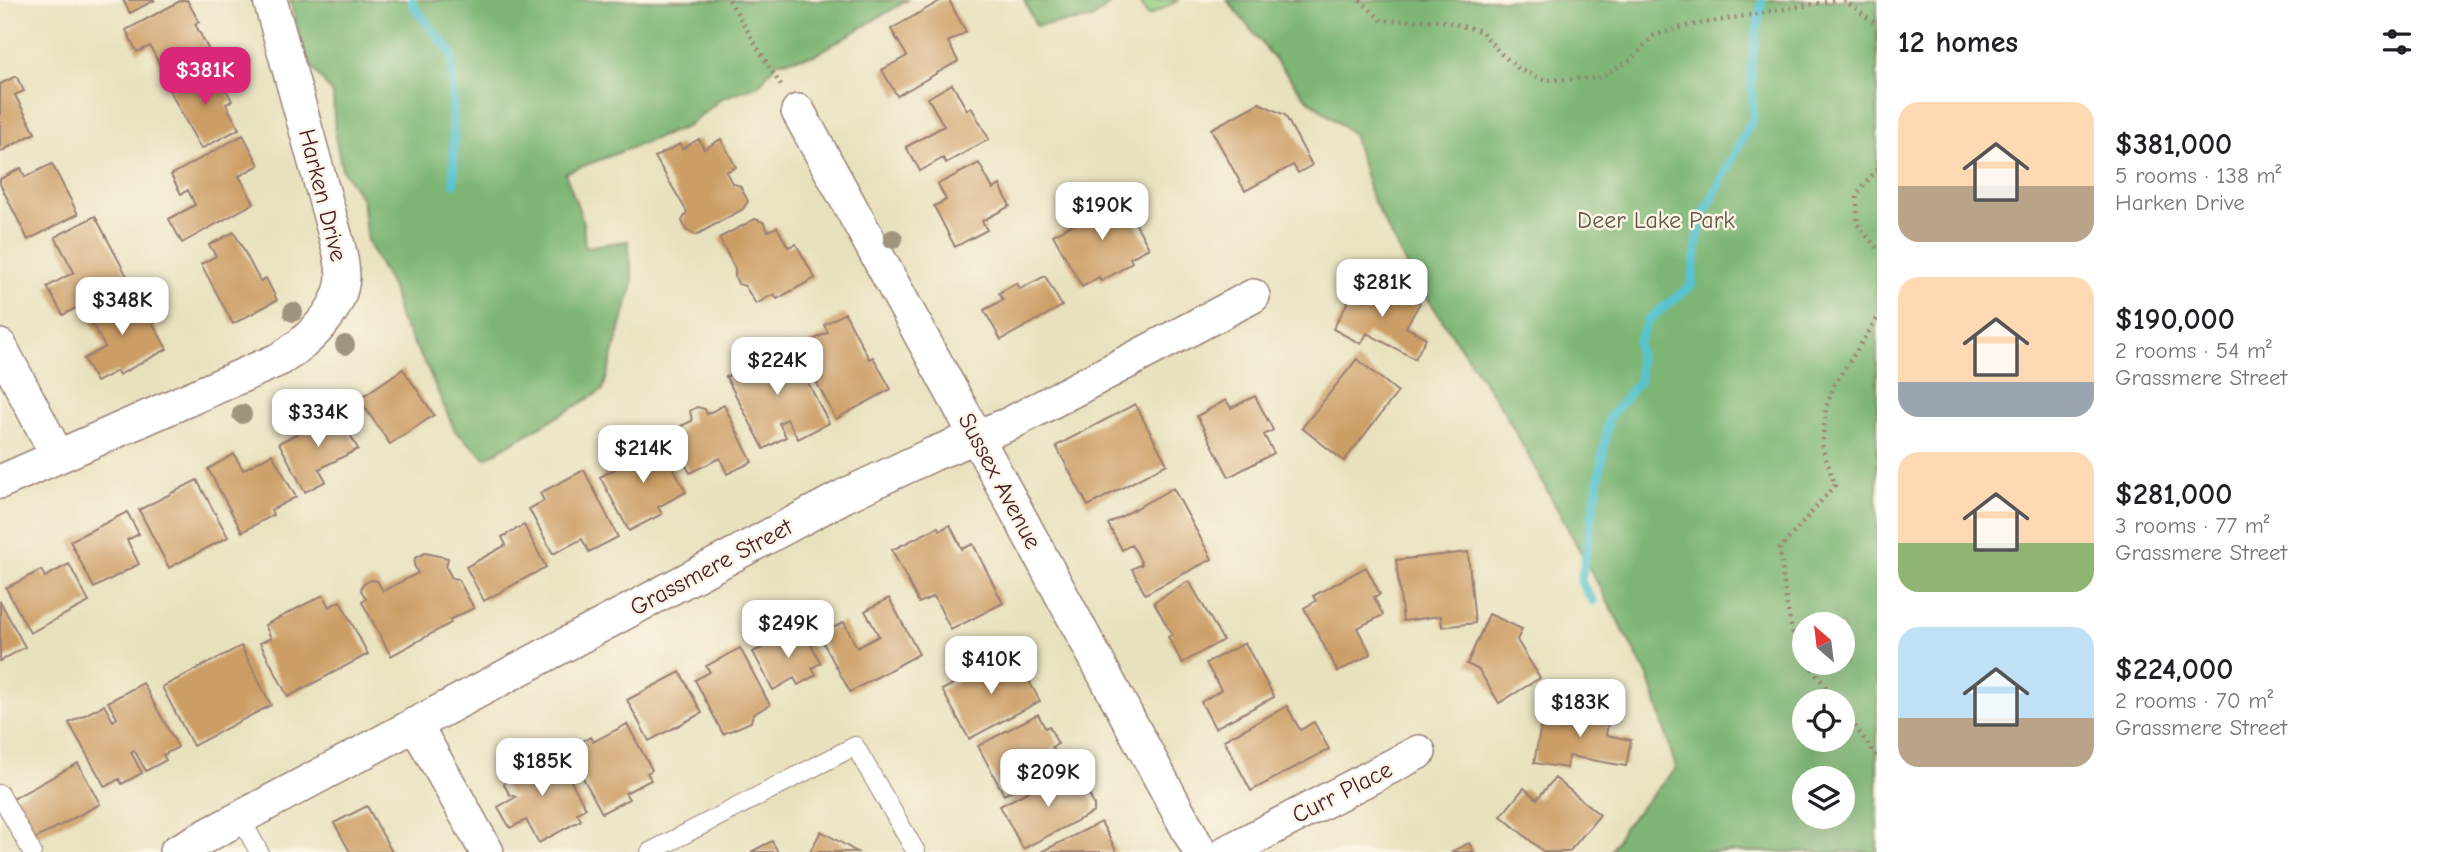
<!DOCTYPE html>
<html lang="en">
<head>
<meta charset="utf-8">
<style>
  :root { --surface:#fff; --page:#f6f6f6; --text:#202124; --muted:#757577; --accent:#db2777 }
  body { margin:0; font-family:"Comic Neue",sans-serif; background:var(--page); color:var(--text); height:100vh; display:flex; flex-direction:column; font-size:26px; white-space:nowrap }
  * { box-sizing:border-box; margin:0 }
  p { font-size:23px; color:var(--muted) }
  .icon { flex:none; width:38px; height:38px; fill:none; stroke:currentColor; stroke-width:2; stroke-linecap:round; stroke-linejoin:round }
  .map { position:relative; flex:1; overflow:hidden }
  .panel { display:flex; flex-direction:column; background:var(--surface); width:560px }
  .panel>* { flex:none }
  .needle { width:46px; rotate:332deg }
  .controls { position:absolute; left:1792px; top:612px; display:grid; gap:14px }
  .controls a { display:grid; place-items:center; width:63px; height:63px; border-radius:50%; background:var(--surface); box-shadow:0 7px 28px #0002; font-size:35px }
  .price { position:absolute; translate:-50% -60px; padding:0 16px; border-radius:14px; background:#fff; color:#222; font-size:23px; line-height:46px; filter:drop-shadow(0 2px 4px #0008) }
  .price::after { content:''; position:absolute; left:50%; top:42px; width:21px; height:16px; margin-left:-10px; background:inherit; clip-path:polygon(0 0,100% 0,50% 100%) }
  .price.current { background:var(--accent); color:#fff }
  ul { padding:0; list-style:none }
  li { display:flex; align-items:center; gap:21px; height:175px; padding:0 21px }
  li span { display:grid; place-items:center; flex:none; width:196px; height:140px; border-radius:21px; color:#555 }
  li>.icon { margin-inline-start:auto }
  span .icon { width:84px; height:84px; fill:#fffc; stroke-width:1 }
  li b { font-size:30px }
  h2 { display:flex; justify-content:space-between; align-items:center; height:84px; padding:0 21px; font-size:30px }
  main { display:flex; flex:1; min-height:0 }
  .map>svg:first-child { display:block }
</style>
</head>
<body>
<main>
<div class="map">
<svg width="1877" height="852" viewBox="0 0 1877 852">
  <rect width="100%" height="100%" fill="#fcf5e5"/>
  <filter id="ink" filterUnits="userSpaceOnUse"><feTurbulence type="fractalNoise" baseFrequency=".0143" numOctaves="2"/><feDisplacementMap in="SourceGraphic" scale="14" xChannelSelector="R" yChannelSelector="G"/><feConvolveMatrix kernelMatrix="1 2 1 2 8 2 1 2 1" color-interpolation-filters="sRGB"/></filter>
  <filter id="wash" filterUnits="userSpaceOnUse"><feTurbulence type="fractalNoise" baseFrequency=".00686" numOctaves="4" result="noise"/><feDisplacementMap in="SourceGraphic" scale="28" xChannelSelector="R" yChannelSelector="G"/><feGaussianBlur stdDeviation="1.57" result="paint"/><feColorMatrix in="noise" values="0 0 0 0 0 0 0 0 0 0 0 0 0 0 0 0 0 1.4 0 .05"/><feComposite in="paint" operator="in"/></filter>
  <g filter="url(#wash)">
    <rect width="100%" height="100%" fill="#e8e1be"/>
    <path fill="#9cd588" stroke="#737a5a" stroke-width="2" d="M1139 0H1179L1148 16Z"/>
    <path fill="#7db674" stroke="#646a50" stroke-width="2" fill-rule="evenodd" d="M290 0H908L815 55 777 62 759 85 722 98 688 126 565 173 583 220 585 247 628 241 633 283 603 390 486 458 455 431 427 367 400 320 392 288 367 241 362 199 342 169 335 135 333 94 307 61Z
      M1024 0H1115L1092 19 1036 26Z
      M1227 0H1877V852H1611L1623 828 1676 768 1649 678 1505 413 1409 271 1372 198 1353 134 1305 97ZM1804 625H1843V663H1804ZM1804 702H1843V740H1804ZM1804 779H1843V817H1804Z"/>
    <g fill="none" stroke-linecap="round" stroke-linejoin="round">
      <path stroke="#57c3cf" stroke-width="9" d="M412 0 414 7 452 54 454 183
        M1593 601 1581 582 1609 418 1640 380 1638 343 1648 320 1691 286 1701 219 1753 118 1751 65 1762 0"/>
    </g>
    <g id="blocks">
      <path fill="#cc9d65" d="M123 0H155L130 13Z
        M182 0H187L199 22 195 24 212 56 167 79 150 46 137 52 126 30Z
        M942 0H949L966 32 948 42 958 61 897 96 882 70 907 56 891 29Z
        M214 66 232 101 226 104 239 129 201 149 169 90Z
        M16 76 24 91 15 95 35 133 0 152V84Z
        M952 84 967 110 971 107 989 139 946 163 943 158 920 171 906 147 944 126 928 98Z
        M1259 103 1285 115 1312 165 1298 173 1293 165 1245 191 1211 129Z
        M243 135 259 165 239 176 254 203 182 243 169 219 195 205 188 190 181 194 171 175Z
        M699 139 704 149 721 139 736 167 726 172 732 183 740 186 748 201 743 209 696 235 686 230 682 221 687 212 655 157 680 144 682 149Z
        M979 163 993 189 1000 185 1010 206 982 221 987 230 955 247 934 206 946 200 938 184Z
        M52 164 78 214 28 240 0 184V179L21 168 25 177Z
        M1120 195 1149 248 1130 258 1132 262 1119 271 1101 281 1099 277 1082 287 1053 235 1088 216 1087 213Z
        M95 216 129 280 63 315 47 287 74 272 55 237Z
        M755 219 763 222 768 231 777 227 788 247 796 244 815 278 777 299 774 294 756 304 745 286 738 284 735 276V269L719 238Z
        M234 232 260 281 266 278 277 300 233 324 201 264 216 256 209 245Z
        M1045 276 1062 306 1001 340 984 310 1003 300 999 293 1017 283 1020 289Z
        M1377 279 1420 303 1406 327 1426 338 1415 359 1367 333 1361 344 1333 329 1352 294 1365 301Z
        M126 291 132 303 139 299 167 349 119 375 117 371 96 382 84 359 105 347 86 313Z
        M845 313 869 359 873 357 891 389 836 419 798 348 828 332 824 325Z
        M788 344 829 423 798 439 787 419 779 423 786 437 764 449 726 377Z
        M1357 359 1398 392 1344 461 1302 428Z
        M403 369 434 415 390 444 359 399Z
        M1255 396 1273 430 1264 435 1274 453 1229 477 1197 416 1226 400 1231 408Z
        M1135 404 1167 464 1088 506 1056 446Z
        M724 405 752 462 727 474 720 458 690 473 671 437 683 431 681 426 692 421 690 411 697 407 705 409 707 414Z
        M338 412 358 449 319 469 326 481 305 492 279 443Z
        M657 437 686 492 658 507 662 514 629 531 600 477 636 458 634 455 641 451 638 447Z
        M234 454 243 470 272 454 296 497 271 510 273 515 242 532 208 469Z
        M584 470 618 537 589 552 582 539 553 554 529 509 544 501 540 493Z
        M197 480 228 537 169 568 139 510Z
        M1173 488 1212 559 1145 594 1132 569 1142 564 1136 552 1131 545 1122 550 1108 524Z
        M127 512 139 534 127 540 139 564 94 588 70 541Z
        M524 525 546 567 484 601 466 567 506 545 502 537Z
        M950 525 962 549 973 544 1003 603 951 630 934 596 919 603 892 550 938 527 940 530Z
        M1468 552 1475 623 1442 627 1441 616 1403 621 1396 560Z
        M425 553 448 558 446 567 452 578 458 579 474 608 449 620 451 623 391 656 362 602 366 599 361 590 362 585 371 580 377 581 383 591 418 573 414 565 415 558Z
        M69 564 89 602 30 633 6 588 41 570 45 577Z
        M1366 567 1380 594 1374 597 1383 615 1357 628 1371 654 1338 672 1304 608 1316 601 1313 596Z
        M1189 581 1223 640 1182 663 1168 637 1172 635 1154 602Z
        M323 595 329 607 340 601 368 654 288 697 260 643 271 638 265 625Z
        M889 598 919 654 850 692 819 635 844 622 857 648 879 636 865 611Z
        M0 601 25 647 0 661Z
        M1489 614 1522 629 1517 640 1540 678 1499 703 1479 670 1467 664Z
        M802 629 821 663 812 668 816 675 798 685 794 678 773 690 753 652Z
        M1245 643 1274 697 1215 728 1201 702 1221 690 1206 663Z
        M241 646 271 705 193 746 162 687Z
        M740 648 770 705 753 714 751 722 723 734 695 680 710 672 706 666Z
        M1010 654 1018 670 1022 668 1040 701 969 739 942 690Z
        M680 672 702 713 649 741 627 700Z
        M143 683 178 747 163 755 166 760 146 771 134 750 131 752 142 773 122 784 119 779 105 787 69 723 104 705 113 721 115 720 117 718 108 702Z
        M1561 703 1610 711 1606 735 1631 740 1626 766 1569 756 1567 768 1534 763 1541 725 1557 728Z
        M1287 706 1300 730 1314 722 1329 749 1251 791 1224 740Z
        M1038 714 1045 728 1049 726 1058 744 1052 747 1061 764 1004 795 978 746Z
        M627 724 652 770 647 773 651 780 625 793 629 799 602 813 568 750 590 737 593 742Z
        M554 751 586 808 577 813 581 820 539 843 526 820 510 828 498 807 516 797 510 795 504 785 506 778Z
        M78 763 100 804 35 839 13 799Z
        M1072 769 1079 784 1087 790 1094 805V812L1023 849 1000 806Z
        M1555 778 1600 815 1569 852H1544L1501 816 1524 788 1537 799Z
        M367 806 392 852H350L334 823Z
        M1101 822 1117 852H1041Z
        M821 831 857 852H810Z
        M772 841 778 852H751Z
        M1469 843 1474 852H1451Z"/>
    </g>
  </g>
  <g filter="url(#ink)">
    <use href="#blocks" fill-opacity="0" stroke="#998074" stroke-width="2"/>
    <g fill="none" stroke-linecap="round" stroke-linejoin="round">
      <defs>
        <path id="lane" d="M0 794 32 852
          M240 817 259 852
          M650 852 855 746 916 852"/>
        <path id="street" d="M798 111 976 436 1200 852
          M0 346 57 455
          M0 482 280 359C307 343 341 311 343 277 343 268 341 258 339 249L270 0
          M415 724 487 852
          M176 852 844 496 933 454 1009 424 1253 296
          M1227 852 1419 752"/>
      </defs>
      <use href="#lane" stroke="#998074" stroke-width="20"/>
      <use href="#street" stroke="#998074" stroke-width="36"/>
      <path stroke="#998074" stroke-width="4.5" stroke-dasharray="2 5" stroke-linecap="butt" d="M729 0 781 86
        M1360 0 1382 21 1439 20 1481 31 1500 53 1520 70 1545 80 1598 78 1631 60 1653 36 1682 27 1837 0
        M1844 0 1877 25
        M1877 169 1857 194V224L1877 248
        M1804 659C1788 637 1783 577 1780 549L1835 485 1822 447 1826 408 1834 385 1877 319
        M1808 663 1837 702
        M1843 709 1877 757"/>
      <use href="#lane" stroke="#fff" stroke-width="18"/>
      <use href="#street" stroke="#fff" stroke-width="33"/>
    </g>
    <g fill="#9f957d">
      <circle cx="893" cy="239" r="10"/>
      <circle cx="293" cy="312" r="10"/>
      <circle cx="345" cy="345" r="10"/>
      <circle cx="242" cy="414" r="10"/>
    </g>
  </g>
  <g text-anchor="middle" dominant-baseline="central" stroke-width="5" stroke-linejoin="round" paint-order="stroke">
    <g font-size="24" fill="#4a1f2b" stroke="#fcf5e5">
      <text transform="translate(323 195) rotate(76)">Harken Drive</text>
      <text transform="translate(1000 481) rotate(62)">Sussex Avenue</text>
      <text transform="translate(711 567) rotate(-28)">Grassmere Street</text>
      <text transform="translate(1342 792) rotate(-27)">Curr Place</text>
    </g>
    <g font-size="24" fill="#635647" stroke="#fcf5e5">
      <text x="1656" y="220">Deer Lake Park</text>
    </g>
  </g>
</svg>
<div class="controls">
<a><svg class="needle" viewBox="-14 -14 28 28"><path d="M0-13l5 13h-10z" fill="#e53935"/><path d="M0 13l5-13h-10z" fill="#757577"/></svg></a>
<a><svg class="icon" aria-label="locate" viewBox="0 0 24 24"><circle cx="12" cy="12" r="6"/><path d="M12 2v4M12 18v4M2 12h4M18 12h4"/></svg></a>
<a><svg class="icon" aria-label="layers" viewBox="0 0 24 24"><path d="M12 4l9 5-9 5-9-5zM3 14l9 5 9-5"/></svg></a>
</div>
<b class="price current" style="left:205px;top:107px">$381K</b>
<b class="price" style="left:1102px;top:242px">$190K</b>
<b class="price" style="left:1382px;top:319px">$281K</b>
<b class="price" style="left:122px;top:337px">$348K</b>
<b class="price" style="left:777px;top:397px">$224K</b>
<b class="price" style="left:318px;top:449px">$334K</b>
<b class="price" style="left:643px;top:485px">$214K</b>
<b class="price" style="left:788px;top:660px">$249K</b>
<b class="price" style="left:991px;top:696px">$410K</b>
<b class="price" style="left:1580px;top:739px">$183K</b>
<b class="price" style="left:542px;top:798px">$185K</b>
<b class="price" style="left:1048px;top:809px">$209K</b>
</div>
<section class="panel">
<h2>12 homes<svg class="icon" aria-label="filters" viewBox="0 0 24 24"><path d="M4 7h16M4 17h16"/><circle cx="9" cy="7" r="2"/><circle cx="15" cy="17" r="2"/></svg></h2>
<ul>
<li><span style="background:linear-gradient(#ffd9b3 60%,#b9a48a 0)"><svg class="icon" aria-label="home" viewBox="0 0 24 24"><path d="M3 11l9-7 9 7M6 9v11h12V9"/></svg></span><div><b>$381,000</b><p>5 rooms · 138 m²</p><p>Harken Drive</p></div></li>
<li><span style="background:linear-gradient(#ffd9b3 75%,#9aa5b1 0)"><svg class="icon" aria-label="home" viewBox="0 0 24 24"><path d="M3 11l9-7 9 7M6 9v11h12V9"/></svg></span><div><b>$190,000</b><p>2 rooms · 54 m²</p><p>Grassmere Street</p></div></li>
<li><span style="background:linear-gradient(#ffd9b3 65%,#8fb573 0)"><svg class="icon" aria-label="home" viewBox="0 0 24 24"><path d="M3 11l9-7 9 7M6 9v11h12V9"/></svg></span><div><b>$281,000</b><p>3 rooms · 77 m²</p><p>Grassmere Street</p></div></li>
<li><span style="background:linear-gradient(#bfe0f5 65%,#b9a48a 0)"><svg class="icon" aria-label="home" viewBox="0 0 24 24"><path d="M3 11l9-7 9 7M6 9v11h12V9"/></svg></span><div><b>$224,000</b><p>2 rooms · 70 m²</p><p>Grassmere Street</p></div></li>
</ul>
</section>
</main>
</body>
</html>
